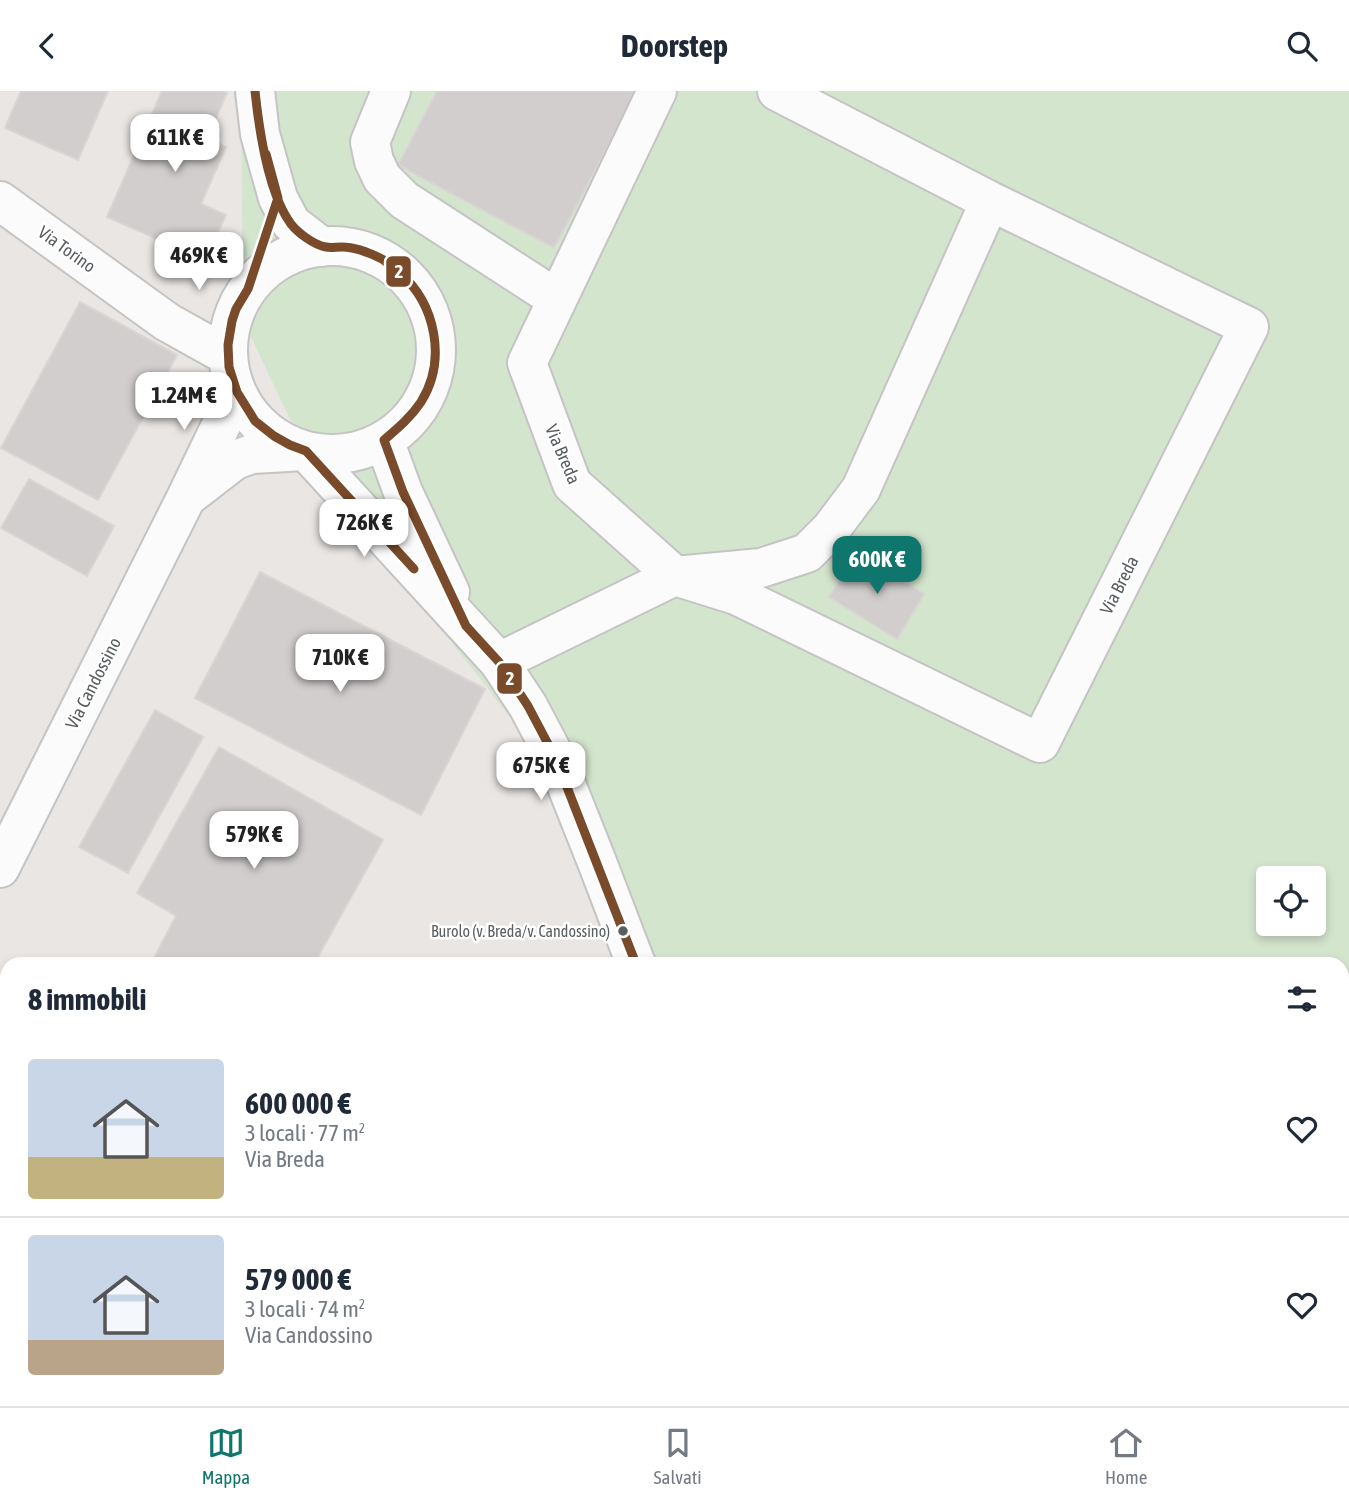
<!DOCTYPE html>
<html lang="it">
<head>
<meta charset="utf-8">
<style>
  :root { --surface:#fff; --page:#f2f2f3; --text:#1f2937; --muted:#747a83; --line:#e0e1e3; --accent:#0f766e }
  body { margin:0; font-family:"Asap Condensed",sans-serif; background:var(--page); color:var(--text); height:100vh; display:flex; flex-direction:column; font-size:26px; white-space:nowrap }
  * { box-sizing:border-box; margin:0 }
  p { font-size:23px; color:var(--muted) }
  .icon { flex:none; width:38px; height:38px; fill:none; stroke:currentColor; stroke-width:2; stroke-linecap:round; stroke-linejoin:round }
  .map { position:relative; flex:1; overflow:hidden }
  .side { position:absolute; left:0px; top:866px; width:1349px; height:450px; display:flex; flex-direction:column; background:var(--surface); border-radius:21px 21px 0 0; box-shadow:0 4px 10px #0003 }
  .side>* { flex:none }
  .buttons { position:absolute; left:1256px; top:775px; display:grid; gap:14px }
  .buttons a { display:grid; place-items:center; width:70px; height:70px; border-radius:7px; background:var(--surface); box-shadow:0 4px 10px #0003; font-size:35px }
  .price { position:absolute; translate:-50% -60px; padding:0 16px; border-radius:14px; background:#fff; color:#222; font-size:23px; line-height:46px; filter:drop-shadow(0 2px 4px #0008) }
  .price::after { content:''; position:absolute; left:50%; top:42px; width:21px; height:16px; margin-left:-10px; background:inherit; clip-path:polygon(0 0,100% 0,50% 100%) }
  .price.current { background:var(--accent); color:#fff }
  ul { padding:0; list-style:none }
  li { display:flex; align-items:center; gap:21px; height:175px; padding:0 28px }
  li+li { border-top:2px solid var(--line) }
  li span { display:grid; place-items:center; flex:none; width:196px; height:140px; border-radius:7px; color:#555 }
  li>.icon { margin-inline-start:auto }
  span .icon { width:84px; height:84px; fill:#fffc; stroke-width:1 }
  li b { font-size:30px }
  h2 { display:flex; justify-content:space-between; align-items:center; height:84px; padding:0 28px; font-size:30px }
  header { display:flex; justify-content:space-between; align-items:center; height:91px; padding:0 28px; background:var(--surface); font-size:32px; font-weight:700 }
  .tabs { display:flex; justify-content:space-around; align-items:center; height:98px; border-top:2px solid var(--line); background:var(--surface); font-size:19px; color:var(--muted) }
  .tabs a { display:grid; justify-items:center; gap:4px }
  .tabs .current { color:var(--accent) }
  .map>svg:first-child { display:block }
</style>
</head>
<body>
<header><svg class="icon" aria-label="back" viewBox="0 0 24 24"><path d="M15 5l-7 7 7 7"/></svg>Doorstep<svg class="icon" aria-label="search" viewBox="0 0 24 24"><circle cx="10" cy="10" r="6"/><path d="M15 15l6 6"/></svg></header>
<div class="map">
<svg width="1349" height="1315" viewBox="0 0 1349 1315">
  <rect width="100%" height="100%" fill="#e9e6e3"/>
  <path fill="#d4e5ce" fill-rule="evenodd" d="M241 0H1349V1315H847L842 1309H1342V873H619L543 668 427 520 330 413 243 229ZM1269 788H1314V833H1269Z"/>
  <path fill="#d1cecd" stroke="#d8d5d2" stroke-width="2" d="M21 0H108L78 69 5 37Z
    M162 0H222L227 2 207 47 226 56 201 113 226 124 205 169 107 126Z
    M437 0H637L554 157 398 74Z
    M80 211 177 264 98 409 1 357Z
    M29 388 114 435 87 485 1 437Z
    M857 462 924 503 897 548 829 506Z
    M260 481 485 598 421 724 195 607Z
    M155 619 203 646 128 782 79 756Z
    M219 656 383 749 314 873H151L176 825 137 802Z
    M7 1059V1228L0 1224V1072Z
    M7 1245V1274L0 1270V1258Z
    M69 1309H304L300 1315H167L163 1313 162 1315H66Z
    M602 1309H638L633 1315H609Z
    M651 1309H706L701 1315H650L648 1313Z
    M749 1309H826L820 1315H755Z"/>
  <g fill="none" stroke-linecap="round" stroke-linejoin="round">
    <defs>
      <path id="minor" d="M255 0 260 43 278 107 291 132 322 156
        M391 0 370 51 374 70 382 87 404 109 557 208
        M657 0 527 272 572 393 675 485 736 504 1040 652 1249 236 990 110 777 0
        M0 110 167 231 228 265
        M228 259a104 104 0 1 1 208 0a104 104 0 1 1-208 0Z
        M384 349 403 401 450 501
        M306 360 499 571 528 615 556 668 597 771 636 873
        M191 403 235 369 252 363 304 360
        M499 571 675 485 761 477 807 462 831 438 861 398 990 110
        M0 777 186 407 237 301
        M855 1309 859 1315"/>
    </defs>
    <use href="#minor" stroke="#c4c4c4" stroke-width="42"/>
    <use href="#minor" stroke="#fcfbfb" stroke-width="38"/>
    <defs>
      <path id="bus-1" d="M255 0C259 38 268 102 291 133 298 142 314 154 326 156 331 157 336 156 342 156 355 156 370 162 382 168 388 172 393 177 399 181 436 213 447 269 421 311 411 326 398 337 384 349L403 401 466 535 499 571 528 615 556 668 636 873
        M266 63 278 107 248 198 236 218 232 230 228 254 229 276 237 301 255 330 274 345 290 354 306 360 414 478"/>
    </defs>
    <use href="#bus-1" stroke="#fff" stroke-width="14"/>
    <use href="#bus-1" stroke="#7a4b2a" stroke-width="9"/>
  </g>
  <circle fill="#595e61" stroke="#fff" stroke-width="2.5" cx="623" cy="840" r="6"/>
  <g text-anchor="middle" dominant-baseline="central" stroke-width="5" stroke-linejoin="round" paint-order="stroke">
    <g font-size="16" fill="#595e61" stroke="#fff" text-anchor="end">
      <text x="610" y="840">Burolo (v. Breda/v. Candossino)</text>
    </g>
    <g font-size="18" fill="#595e61" stroke="#fff">
      <text transform="translate(67 158) rotate(36)">Via Torino</text>
      <text transform="translate(563 363) rotate(67)">Via Breda</text>
      <text transform="translate(1119 494) rotate(-63)">Via Breda</text>
      <text transform="translate(93 592) rotate(-63)">Via Candossino</text>
    </g>
  </g>
  <g stroke="#fff" stroke-width="2.5">
    <rect x="385" y="164" width="27" height="33" rx="7" fill="#7a4b2a"/>
    <rect x="496" y="571" width="27" height="33" rx="7" fill="#7a4b2a"/>
  </g>
  <g font-size="19" text-anchor="middle" font-weight="bold" fill="#fff">
    <text x="399" y="187">2</text>
    <text x="510" y="594">2</text>
  </g>
</svg>
<div class="buttons">
<a><svg class="icon" aria-label="locate" viewBox="0 0 24 24"><circle cx="12" cy="12" r="6"/><path d="M12 2v4M12 18v4M2 12h4M18 12h4"/></svg></a>
</div>
<b class="price" style="left:175px;top:83px">611K €</b>
<b class="price" style="left:199px;top:201px">469K €</b>
<b class="price" style="left:184px;top:341px">1.24M €</b>
<b class="price" style="left:364px;top:468px">726K €</b>
<b class="price current" style="left:877px;top:505px">600K €</b>
<b class="price" style="left:340px;top:603px">710K €</b>
<b class="price" style="left:541px;top:711px">675K €</b>
<b class="price" style="left:254px;top:780px">579K €</b>
<section class="side">
<h2>8 immobili<svg class="icon" aria-label="filters" viewBox="0 0 24 24"><path d="M4 7h16M4 17h16"/><circle cx="9" cy="7" r="2"/><circle cx="15" cy="17" r="2"/></svg></h2>
<ul>
<li><span style="background:linear-gradient(#c9d6e8 70%,#c2b280 0)"><svg class="icon" aria-label="home" viewBox="0 0 24 24"><path d="M3 11l9-7 9 7M6 9v11h12V9"/></svg></span><div><b>600 000 €</b><p>3 locali · 77 m²</p><p>Via Breda</p></div><svg class="icon" aria-label="heart" viewBox="0 0 24 24"><path d="M12 20l-8-8c-3-5 5-10 8-4 3-6 11-1 8 4z"/></svg></li>
<li><span style="background:linear-gradient(#c9d6e8 75%,#b9a48a 0)"><svg class="icon" aria-label="home" viewBox="0 0 24 24"><path d="M3 11l9-7 9 7M6 9v11h12V9"/></svg></span><div><b>579 000 €</b><p>3 locali · 74 m²</p><p>Via Candossino</p></div><svg class="icon" aria-label="heart" viewBox="0 0 24 24"><path d="M12 20l-8-8c-3-5 5-10 8-4 3-6 11-1 8 4z"/></svg></li>
</ul>
</section>
</div>
<nav class="tabs">
<a class="current"><svg class="icon" aria-label="map" viewBox="0 0 24 24"><path d="M3 6l6-2 6 2 6-2v14l-6 2-6-2-6 2zM9 4v14M15 6v14"/></svg>Mappa</a>
<a><svg class="icon" aria-label="saved" viewBox="0 0 24 24"><path d="M7 4h10v16l-5-4-5 4z"/></svg>Salvati</a>
<a><svg class="icon" aria-label="home" viewBox="0 0 24 24"><path d="M3 11l9-7 9 7M6 9v11h12V9"/></svg>Home</a>
</nav>
</body>
</html>
